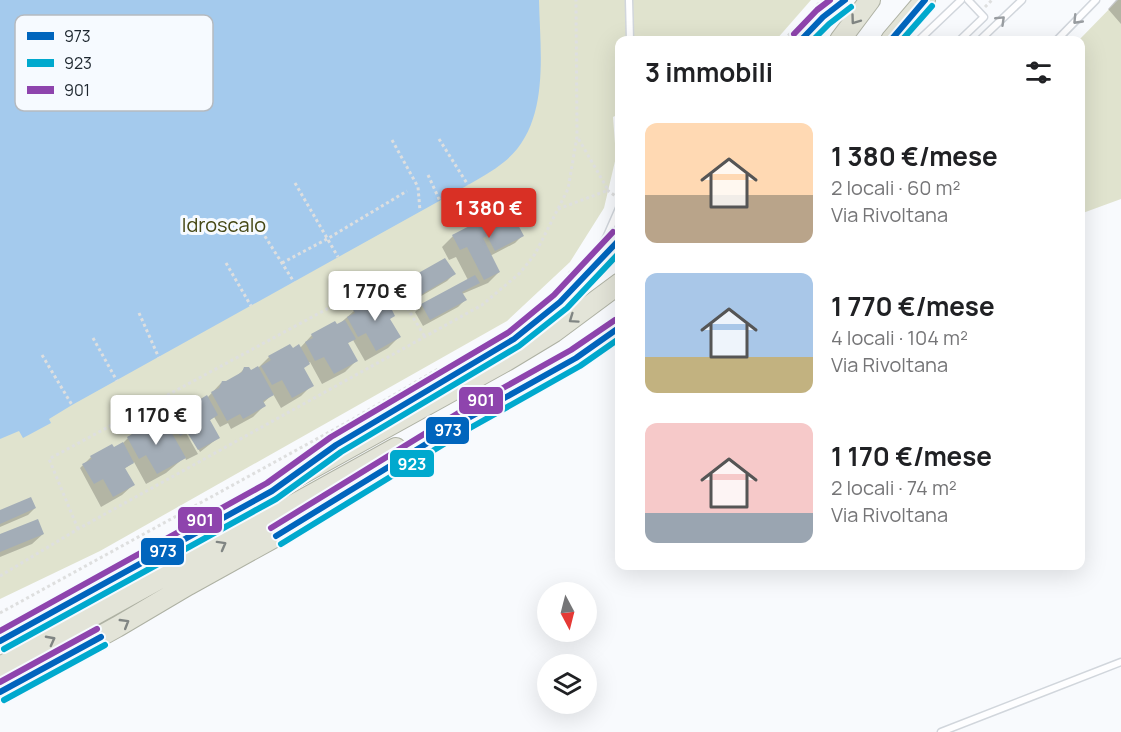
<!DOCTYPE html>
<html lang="it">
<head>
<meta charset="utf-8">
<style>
  :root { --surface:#fff; --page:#f6f6f6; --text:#202124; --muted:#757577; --accent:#d93025 }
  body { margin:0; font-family:Manrope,sans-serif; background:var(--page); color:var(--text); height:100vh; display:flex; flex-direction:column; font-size:22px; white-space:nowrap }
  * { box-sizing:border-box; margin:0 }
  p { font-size:20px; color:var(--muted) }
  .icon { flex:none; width:33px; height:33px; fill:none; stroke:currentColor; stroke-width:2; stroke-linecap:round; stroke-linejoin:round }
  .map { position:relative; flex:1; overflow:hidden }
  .details { position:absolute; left:615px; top:36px; width:470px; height:534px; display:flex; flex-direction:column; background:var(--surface); border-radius:12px; box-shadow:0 6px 24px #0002 }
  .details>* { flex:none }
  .needle { width:39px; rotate:173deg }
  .controls { position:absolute; left:537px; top:582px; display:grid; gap:12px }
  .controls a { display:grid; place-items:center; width:60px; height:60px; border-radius:50%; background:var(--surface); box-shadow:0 6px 24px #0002; font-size:30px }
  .price { position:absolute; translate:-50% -51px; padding:0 14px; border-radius:6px; background:#fff; color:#222; font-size:20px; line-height:39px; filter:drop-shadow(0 2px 3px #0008) }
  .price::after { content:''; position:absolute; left:50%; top:36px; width:18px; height:14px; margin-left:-9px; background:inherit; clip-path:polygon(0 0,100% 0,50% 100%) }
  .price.active { background:var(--accent); color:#fff }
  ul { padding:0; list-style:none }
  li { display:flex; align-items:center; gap:18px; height:150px; padding:0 30px }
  li span { display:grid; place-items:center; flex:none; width:168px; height:120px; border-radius:12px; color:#555 }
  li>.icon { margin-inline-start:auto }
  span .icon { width:72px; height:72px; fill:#fffc; stroke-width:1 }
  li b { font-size:26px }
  h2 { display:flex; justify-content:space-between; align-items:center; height:72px; padding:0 30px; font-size:26px }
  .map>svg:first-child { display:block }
</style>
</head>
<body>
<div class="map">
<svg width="1121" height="732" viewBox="0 0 1121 732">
  <rect width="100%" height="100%" fill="#f8fafd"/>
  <path fill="#e0e3ce" d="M0 0H811L776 40H620L619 114 613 117 616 157 604 208 570 262 507 321 100 551 0 599Z
    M1118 0H1121V199L1080 214 1079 40Z"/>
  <path fill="#a4caed" d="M0 0H539C540 53 551 124 504 162 493 171 480 178 468 185L72 405 49 419 51 423 23 438 19 431 0 439Z"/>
  <path fill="#0003" d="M1116 0H1121V24L1108 9Z
    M507 208 522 236 515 243 490 256 499 272 488 283 462 294 465 300 458 307 423 326 415 312 422 305 468 280 456 257 449 260 442 247 453 236Z
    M454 274 447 281 411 302 407 295 405 296 400 289 407 282Z
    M354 311 389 320 399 337 388 348 365 361 353 340 346 344 356 361 345 372 322 384 310 362 302 368 312 385 301 396 281 408 273 394 262 404 264 406 253 417 231 429 228 423 220 427 214 417 209 421 218 438 200 452 177 410 207 398 221 383 222 385 237 376 244 369 251 372 257 369 269 357 300 348 312 335 337 326Z
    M174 412 198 454 186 460 185 457 166 473 146 484 134 462 124 469 133 485 122 495 101 507 80 468 91 457 111 446 113 449 122 444 134 432 161 434 169 429 165 421Z
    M35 508 28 515 0 527V511Z
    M43 534 32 544 0 557V536Z"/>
  <path fill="#a3adb7" d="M508 206 524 236 495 251 487 236 483 238 500 272 484 280 467 247 460 250 452 235Z
    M445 258 456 274 419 296 415 289 412 290 406 280Z
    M475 275 480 283 462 292 467 300 430 320 421 304Z
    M378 296 380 299 385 296 395 316 390 319 401 337 376 351 366 333 358 337 347 317 355 313 353 310Z
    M345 320 356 339 348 343 358 361 334 374 324 357 315 361 305 342 313 338 311 334 335 321 337 324Z
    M290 344 293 348 299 344 310 364 304 368 314 386 292 398 282 380 272 385 261 366 271 360 268 356Z
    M258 366 274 395 263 401 266 406 243 419 240 414 227 421 211 392 219 388 222 381H226L242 372 244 367H249L251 370Z
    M207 395 218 415 210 420 220 438 198 450 187 432 180 436 169 416 176 412 175 409 197 396 199 400Z
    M154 419 162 432 169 428 186 458 157 474 146 455 139 459 127 437 134 433 133 431Z
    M123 442 134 463 125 468 135 485 113 497 103 479 94 484 82 464 92 459 90 456 112 444 114 447Z
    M31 497 36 508 0 524V510Z
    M38 519 44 534 0 552V534Z"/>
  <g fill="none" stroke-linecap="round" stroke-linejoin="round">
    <defs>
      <path id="service" d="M629 0 630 40
        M801 40 823 17 845 0
        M919 40 961 0
        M960 40 984 17 968 0
        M980 40 1022 0
        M1057 40 1096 0
        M582 274 606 238 620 206
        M346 439 402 404 514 339 560 302 620 238
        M941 732 1121 662"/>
      <path id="trunk" d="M840 40 870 0
        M891 40 925 0
        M0 641 506 361 554 332 620 283
        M0 667 396 448
        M0 692 117 627 188 585 282 533 465 420 576 358 620 327"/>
    </defs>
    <use href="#service" stroke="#d1d6dc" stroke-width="9"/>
    <use href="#trunk" stroke="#aeb1a3" stroke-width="22"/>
    <path stroke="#dedfdf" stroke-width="3" stroke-dasharray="3 3" stroke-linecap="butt" d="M985 7 992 0
      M784 40 822 0
      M439 139 468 185
      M392 140 418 187 420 211
      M428 175 440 201
      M295 183 338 257
      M607 190 617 197
      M558 209 606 191 607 188 578 138
      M252 216 294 282
      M226 263 251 306
      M282 263 327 239 407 191
      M561 283 572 270
      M139 313 159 358
      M93 338 117 381
      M42 355 72 405
      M78 529 49 459 388 276 425 337
      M0 576 78 529 482 305 520 273 535 254 568 189 577 137 576 0
      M0 613 353 419 438 369"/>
    <use href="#service" stroke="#fefeff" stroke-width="6"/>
    <use href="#trunk" stroke="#e3e4d8" stroke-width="20"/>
    <defs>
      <path id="bus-1" d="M801 40 823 17 845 0
        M891 40 925 0
        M276 536 465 420 576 358 620 327
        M0 641 272 491 336 445 514 339 560 302 620 239
        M0 692 101 637"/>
      <path id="bus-2" d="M813 40 829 24 851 7
        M902 40 932 6
        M281 544 470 428 580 366 620 338
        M4 649 276 499 341 452 519 346 567 308 620 252
        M4 700 105 645"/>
      <path id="bus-3" d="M794 34 817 10 830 0
        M271 528 460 412 571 350 615 320
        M0 631 267 483 331 437 509 332 554 295 613 232
        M0 682 97 629"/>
    </defs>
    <use href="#bus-1" stroke="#f6faff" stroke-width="10"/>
    <use href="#bus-2" stroke="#f6faff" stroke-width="10"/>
    <use href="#bus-3" stroke="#f6faff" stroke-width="10"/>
    <use href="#bus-1" stroke="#0065bd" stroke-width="6"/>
    <use href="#bus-2" stroke="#00a9ce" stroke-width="6"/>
    <use href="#bus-3" stroke="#8e44ad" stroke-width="6"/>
  </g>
  <defs><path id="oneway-chevron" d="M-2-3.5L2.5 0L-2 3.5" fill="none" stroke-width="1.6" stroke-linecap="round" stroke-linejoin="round" transform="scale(1.5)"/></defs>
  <g stroke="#808583">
    <use href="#oneway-chevron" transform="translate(855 20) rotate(126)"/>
    <use href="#oneway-chevron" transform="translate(573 319) rotate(145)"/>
    <use href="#oneway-chevron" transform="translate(222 545) rotate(-29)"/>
    <use href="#oneway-chevron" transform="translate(125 623) rotate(-31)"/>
    <use href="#oneway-chevron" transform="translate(51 640) rotate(-28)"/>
  </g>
  <g stroke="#999da1">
    <use href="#oneway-chevron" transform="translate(1001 20) rotate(-44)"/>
    <use href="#oneway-chevron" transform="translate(1077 20) rotate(134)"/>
  </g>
  <g text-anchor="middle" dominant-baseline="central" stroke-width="6" stroke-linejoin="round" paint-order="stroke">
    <g font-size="20" fill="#444713" stroke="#f6faff">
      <text x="224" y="224">Idroscalo</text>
    </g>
  </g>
  <rect x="15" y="15" width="198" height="96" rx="9" fill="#f6faff" stroke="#b5bac0" stroke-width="1.5"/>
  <rect x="27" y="32" width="27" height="8" fill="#0065bd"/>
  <rect x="27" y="59" width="27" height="8" fill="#00a9ce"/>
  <rect x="27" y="86" width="27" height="8" fill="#8e44ad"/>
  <g font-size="16" fill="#1d262e">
    <text x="64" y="42">973</text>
    <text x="64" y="69">923</text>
    <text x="64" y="96">901</text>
  </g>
  <g stroke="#f6faff" stroke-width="2">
    <rect x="458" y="386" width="46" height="29" rx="6" fill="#8e44ad"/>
    <rect x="425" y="416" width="45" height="29" rx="6" fill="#0065bd"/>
    <rect x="389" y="449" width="46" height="29" rx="6" fill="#00a9ce"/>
    <rect x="177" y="506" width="46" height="28" rx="6" fill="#8e44ad"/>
    <rect x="140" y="537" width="45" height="29" rx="6" fill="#0065bd"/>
  </g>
  <g font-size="16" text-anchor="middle" font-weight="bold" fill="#fff">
    <text x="481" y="406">901</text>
    <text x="448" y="436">973</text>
    <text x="412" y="470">923</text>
    <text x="200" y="526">901</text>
    <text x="163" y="557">973</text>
  </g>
</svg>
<div class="controls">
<a><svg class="needle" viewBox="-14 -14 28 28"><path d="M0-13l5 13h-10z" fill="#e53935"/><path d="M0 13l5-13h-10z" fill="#757577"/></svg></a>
<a><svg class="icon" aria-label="layers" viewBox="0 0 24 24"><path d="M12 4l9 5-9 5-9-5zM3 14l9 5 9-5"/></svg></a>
</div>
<b class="price active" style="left:489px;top:239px">1 380 €</b>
<b class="price" style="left:375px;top:322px">1 770 €</b>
<b class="price" style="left:156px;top:446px">1 170 €</b>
<section class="details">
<h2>3 immobili<svg class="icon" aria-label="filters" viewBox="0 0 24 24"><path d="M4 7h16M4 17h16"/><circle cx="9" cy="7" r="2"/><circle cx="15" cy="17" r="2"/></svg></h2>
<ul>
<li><span style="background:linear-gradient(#ffd9b3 60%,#b9a48a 0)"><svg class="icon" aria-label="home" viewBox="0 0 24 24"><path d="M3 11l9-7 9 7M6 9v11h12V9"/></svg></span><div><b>1 380 €/mese</b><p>2 locali · 60 m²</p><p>Via Rivoltana</p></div></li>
<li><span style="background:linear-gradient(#a9c7e8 70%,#c2b280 0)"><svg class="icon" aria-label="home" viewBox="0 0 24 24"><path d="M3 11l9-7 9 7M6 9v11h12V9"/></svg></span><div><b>1 770 €/mese</b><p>4 locali · 104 m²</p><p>Via Rivoltana</p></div></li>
<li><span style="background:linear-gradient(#f6c9c9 75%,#9aa5b1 0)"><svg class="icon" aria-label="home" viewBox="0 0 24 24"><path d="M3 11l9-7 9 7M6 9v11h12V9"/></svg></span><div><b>1 170 €/mese</b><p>2 locali · 74 m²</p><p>Via Rivoltana</p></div></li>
</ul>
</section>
</div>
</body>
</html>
